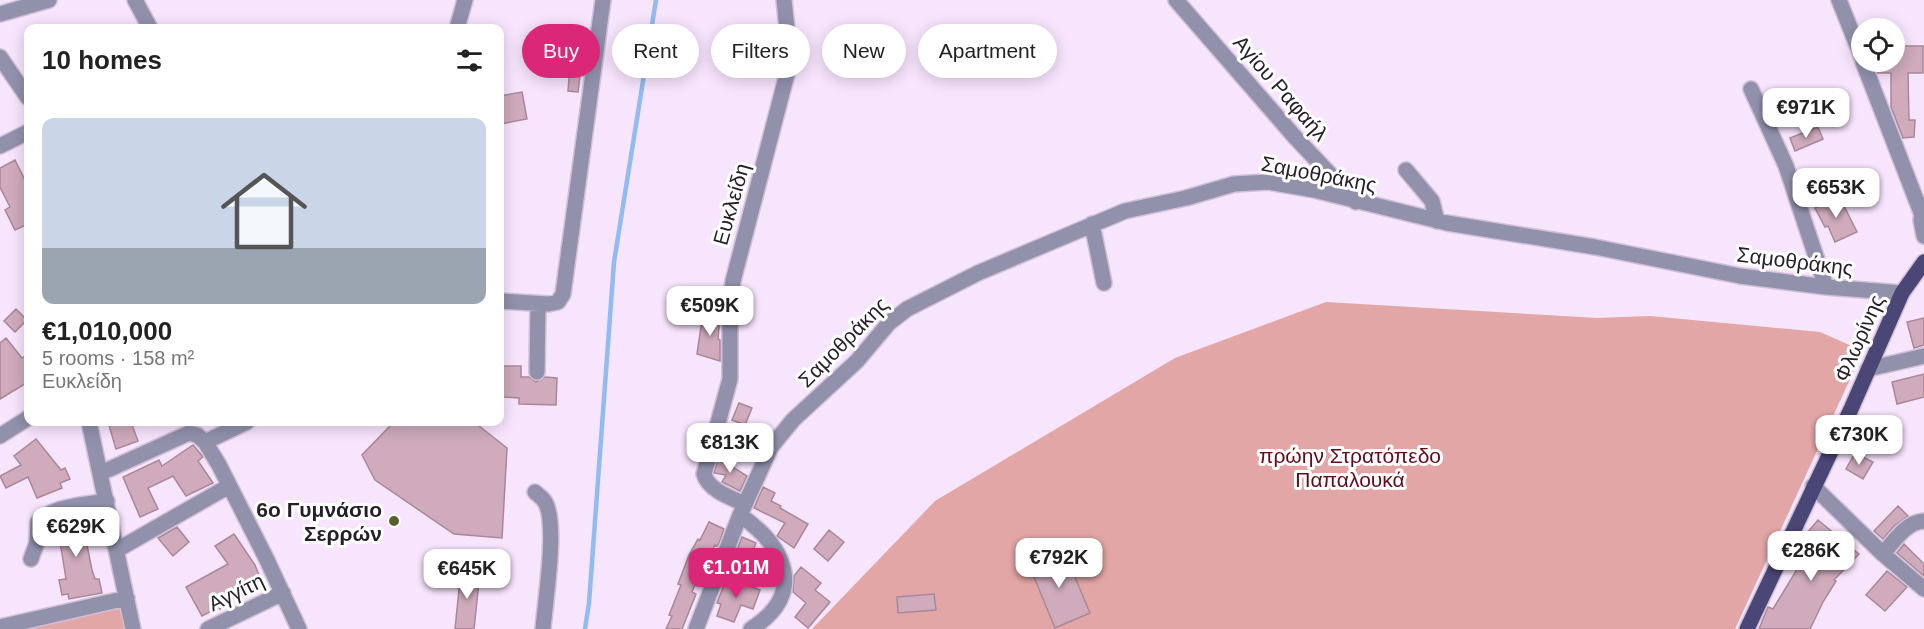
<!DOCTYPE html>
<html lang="en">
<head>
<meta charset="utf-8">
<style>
  :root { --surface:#fff; --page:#f6f6f6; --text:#222; --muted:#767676; --accent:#db2777 }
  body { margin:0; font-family:Helvetica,sans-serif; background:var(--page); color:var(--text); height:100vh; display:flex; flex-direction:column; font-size:22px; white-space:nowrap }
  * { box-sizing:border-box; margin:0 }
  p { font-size:20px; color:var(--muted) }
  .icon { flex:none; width:33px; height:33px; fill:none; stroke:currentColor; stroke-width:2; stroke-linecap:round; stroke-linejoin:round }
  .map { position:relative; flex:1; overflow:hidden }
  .sheet { position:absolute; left:24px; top:24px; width:480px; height:402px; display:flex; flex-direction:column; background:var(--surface); border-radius:12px; box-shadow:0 3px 15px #0003 }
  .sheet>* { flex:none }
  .hud { position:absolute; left:522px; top:24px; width:570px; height:54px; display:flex; gap:12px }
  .controls { position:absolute; left:1851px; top:18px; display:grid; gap:12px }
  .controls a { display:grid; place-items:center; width:54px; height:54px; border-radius:50%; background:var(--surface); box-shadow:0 3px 15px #0003; font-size:30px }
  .price { position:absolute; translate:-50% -51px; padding:0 14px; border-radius:12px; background:#fff; color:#222; font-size:20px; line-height:39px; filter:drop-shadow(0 2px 3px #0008) }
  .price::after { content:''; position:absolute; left:50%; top:36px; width:18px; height:14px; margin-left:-9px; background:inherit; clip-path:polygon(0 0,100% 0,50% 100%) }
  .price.selected { background:var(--accent); color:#fff }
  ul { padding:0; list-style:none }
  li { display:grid; align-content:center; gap:12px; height:318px; padding:0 18px }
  li span { display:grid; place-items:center; height:186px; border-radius:12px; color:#555 }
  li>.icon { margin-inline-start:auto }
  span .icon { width:108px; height:108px; fill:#fffc; stroke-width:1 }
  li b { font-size:26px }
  h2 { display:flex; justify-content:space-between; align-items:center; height:72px; padding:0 18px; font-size:26px }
  .chip { padding:0 21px; border-radius:27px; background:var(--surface); box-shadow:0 3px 15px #0003; font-size:21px; line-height:54px }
  .chip.selected { background:var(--accent); color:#fff }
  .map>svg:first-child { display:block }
</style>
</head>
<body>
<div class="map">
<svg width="1924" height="629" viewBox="0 0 1924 629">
  <rect width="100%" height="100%" fill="#f7e4fd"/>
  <path fill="#e3a6a6" d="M1326 302 1597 318 1650 316 1820 332 1863 351 1735 629H812L935 501 1175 358Z
    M120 605 125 629H11Z"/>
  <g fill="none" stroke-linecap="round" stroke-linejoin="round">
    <path stroke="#91bbf1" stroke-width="4.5" d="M585 629 589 603 614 262 656 0"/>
  </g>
  <path fill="#cfabbc" stroke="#aa8798" stroke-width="1.5" d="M1894 46H1923V73H1908L1909 120H1915L1914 137 1903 138 1891 107V73H1878L1873 62H1894Z
    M570 66 581 67 578 92 568 91Z
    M522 92 527 119 500 124V96Z
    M1818 127 1823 139 1795 151 1790 138Z
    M15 160 28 186V224L15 230 5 210 10 207 0 187V168Z
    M1839 196 1857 232 1835 242 1828 226 1825 227 1815 208Z
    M16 309 27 320 15 332 4 321Z
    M703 313 720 315 718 339 720 340V361L697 354Z
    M1924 318V345L1914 348 1907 322Z
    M6 338 22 358 28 354V382L0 399V343Z
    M503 366H521V377H529L536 382 545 377 557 378 556 405 519 404V398L503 397Z
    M1924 374V397L1897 404 1892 382Z
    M739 403 752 408 745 425 732 420Z
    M108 422H131L138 441 116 449Z
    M397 422H474L507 448 502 538 454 534 375 480 362 455 392 424Z
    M1854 427 1869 435 1859 453 1845 444Z
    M36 439 61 470 65 468 70 479 60 483 62 488 37 498 28 477 6 488 0 476 21 465 14 456Z
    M193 445 203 457 198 461 213 483 186 496 173 476 148 488 158 509 140 517 123 477 159 460 162 466Z
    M1855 453 1873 462 1863 479 1846 469Z
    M719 456 729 459 728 464 747 476 740 491 722 482 726 475 714 473Z
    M763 487 775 493 771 501 781 506 780 508 808 524 794 548 777 536 785 523 754 508Z
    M1898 506 1908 516 1894 526 1883 539 1874 531Z
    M88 514 92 523 83 526 92 570 95 579H99L102 593 69 599 68 594 62 595 59 580 66 579 59 535 51 537 48 527 64 518Z
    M1818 520 1859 554 1834 580 1836 581 1823 602 1810 629H1759L1768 607 1773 609 1799 566 1811 574 1822 557 1801 540Z
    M709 522 724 529 719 543 717 546 715 545 706 562 705 561 692 592 696 594 682 629H666L672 616 669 615 681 585 678 584 689 555 698 539 700 540Z
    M177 527 189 542 173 556 158 538Z
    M829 530 844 542 828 561 814 549Z
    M234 534 255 565 263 585 230 599 232 603 220 609 219 607 202 616 186 587 228 564 215 546Z
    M742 537 756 543 751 556 737 550Z
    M1904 544 1924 564V576L1897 553Z
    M1064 551 1090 613 1055 628 1029 565Z
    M801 567 821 583 815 590 830 602 808 628 795 617 806 603 793 592 794 576Z
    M461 570 480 572 474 629H455Z
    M1887 571 1907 587 1885 611 1866 595Z
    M727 577 760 590 753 609 741 605 734 622 717 616 721 604 717 603Z
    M934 594 936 610 898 613 897 597Z"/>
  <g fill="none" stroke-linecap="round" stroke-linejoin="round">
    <defs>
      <path id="minor" d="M135 0 150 28
        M1176 0 1294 136 1356 202
        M1839 0 1862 58
        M0 14 49 0
        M457 28 465 0
        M0 57 28 98
        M1863 62 1922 215
        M1751 89 1786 166 1826 287
        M0 146 28 132
        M1406 170 1432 201 1437 221
        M1923 205 1921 220 1924 236
        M1092 224 1104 283
        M500 301 548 304 558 302 563 294 603 0
        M1868 369 1924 356
        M537 372 538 304
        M89 422 133 629
        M0 436 28 418
        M205 442 247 422
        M101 473 189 433 197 435 205 442 219 465 267 560 299 629
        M1813 486 1883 554 1924 589
        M535 492C538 495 543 498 545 502 558 523 545 602 543 629
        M745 504C731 498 708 490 704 474L730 379V303L733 281 787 74 789 48 784 0
        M740 515C786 547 807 594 751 629
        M117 550 229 486
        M1883 554C1894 541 1906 522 1924 521
        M31 559 37 542 38 522C55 505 84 505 107 501
        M0 627 127 598
        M208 629 283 593
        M696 629 740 515 771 447 793 420 857 361 889 323 907 309 978 273 1125 211 1186 198 1234 184 1268 182 1314 190 1447 223 1595 247 1740 276 1826 287 1902 293"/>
      <path id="major" d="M1747 629 1851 409 1902 293 1924 262"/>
    </defs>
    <use href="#minor" stroke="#d1c0d7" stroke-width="18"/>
    <use href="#major" stroke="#d1c0d7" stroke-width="18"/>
    <use href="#minor" stroke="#9191ac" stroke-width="15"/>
    <use href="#major" stroke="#4a4675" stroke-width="15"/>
  </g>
  <circle fill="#5c5f2c" stroke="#fff" stroke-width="2" cx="394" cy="521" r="6"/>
  <g text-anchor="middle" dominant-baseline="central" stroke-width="6" stroke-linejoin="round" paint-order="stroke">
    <g font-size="21" fill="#261e29" stroke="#fff">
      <text transform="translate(1281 88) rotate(49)">Αγίου Ραφαήλ</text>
      <text transform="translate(1319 174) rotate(11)">Σαμοθράκης</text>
      <text transform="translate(731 204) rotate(-74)">Ευκλείδη</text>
      <text transform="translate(1795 261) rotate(7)">Σαμοθράκης</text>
      <text transform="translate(1859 338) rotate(-66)">Φλωρίνης</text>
      <text transform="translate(843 342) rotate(-45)">Σαμοθράκης</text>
      <text transform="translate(236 592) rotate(-26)">Αγγίτη</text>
    </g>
    <g font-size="21" fill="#640b1a" stroke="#fff">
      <text x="1350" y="455">πρώην Στρατόπεδο<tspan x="1350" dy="24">Παπαλουκά</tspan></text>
    </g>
    <g font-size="21" font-weight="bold" fill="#261e29" stroke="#fff" text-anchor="end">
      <text x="382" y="509">6ο Γυμνάσιο<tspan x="382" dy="24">Σερρών</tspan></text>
    </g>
  </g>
</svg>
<div class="controls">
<a><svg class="icon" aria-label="locate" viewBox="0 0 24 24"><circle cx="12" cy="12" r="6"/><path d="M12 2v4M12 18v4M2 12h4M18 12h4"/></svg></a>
</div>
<b class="price" style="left:1806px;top:139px">€971K</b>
<b class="price" style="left:1836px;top:219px">€653K</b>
<b class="price" style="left:710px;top:337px">€509K</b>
<b class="price" style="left:1859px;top:466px">€730K</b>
<b class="price" style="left:730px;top:474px">€813K</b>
<b class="price" style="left:76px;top:558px">€629K</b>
<b class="price" style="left:1811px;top:582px">€286K</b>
<b class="price" style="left:1059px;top:589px">€792K</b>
<b class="price selected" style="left:736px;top:599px">€1.01M</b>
<b class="price" style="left:467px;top:600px">€645K</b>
<div class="hud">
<a class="chip selected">Buy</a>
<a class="chip">Rent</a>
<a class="chip">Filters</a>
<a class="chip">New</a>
<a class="chip">Apartment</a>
</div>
<section class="sheet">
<h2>10 homes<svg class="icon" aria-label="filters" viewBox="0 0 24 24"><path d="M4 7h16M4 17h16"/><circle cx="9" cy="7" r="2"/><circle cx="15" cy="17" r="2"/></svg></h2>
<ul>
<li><span style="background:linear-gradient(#c9d6e8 70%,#9aa5b1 0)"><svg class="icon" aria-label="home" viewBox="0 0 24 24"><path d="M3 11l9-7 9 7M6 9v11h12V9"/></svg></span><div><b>€1,010,000</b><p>5 rooms · 158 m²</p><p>Ευκλείδη</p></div></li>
</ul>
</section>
</div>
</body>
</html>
